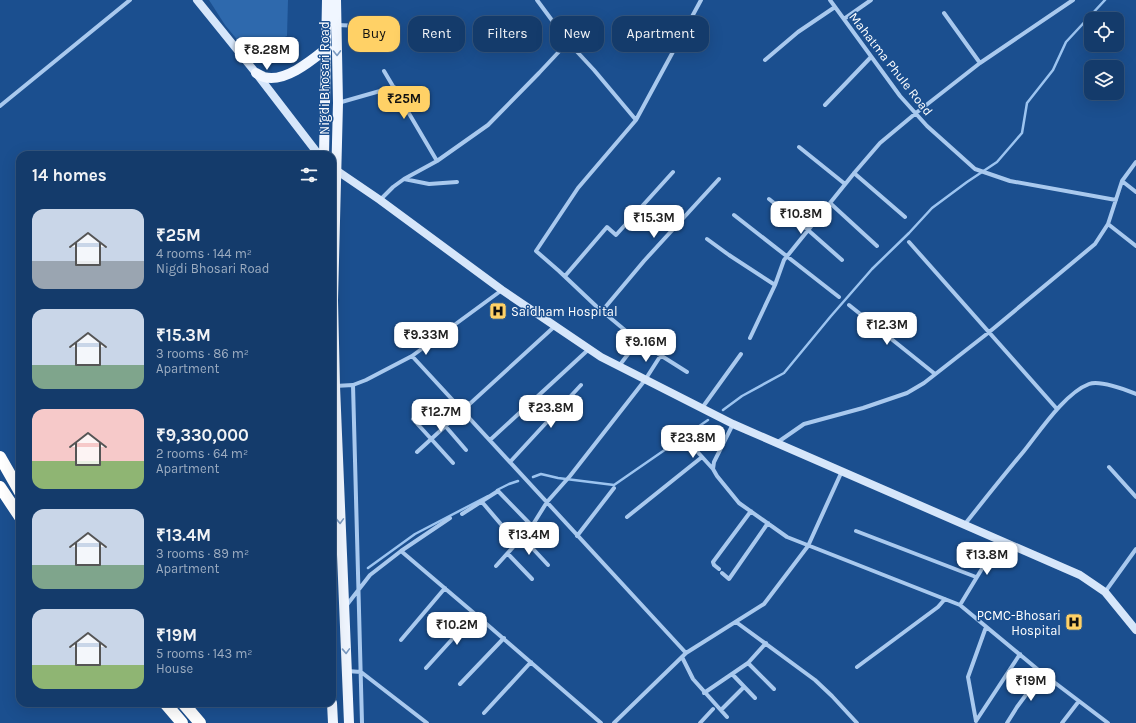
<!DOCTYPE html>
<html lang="en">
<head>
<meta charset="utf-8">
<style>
  :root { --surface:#143b6b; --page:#214673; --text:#f1f3f6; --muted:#9dadc1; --line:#33557e; --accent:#ffd166 }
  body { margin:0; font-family:Karla,sans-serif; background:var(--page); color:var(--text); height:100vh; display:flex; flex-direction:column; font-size:15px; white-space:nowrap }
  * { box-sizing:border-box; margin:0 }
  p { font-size:13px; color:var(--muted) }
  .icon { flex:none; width:22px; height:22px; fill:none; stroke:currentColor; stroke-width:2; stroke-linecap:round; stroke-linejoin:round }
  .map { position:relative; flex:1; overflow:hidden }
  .drawer { position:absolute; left:16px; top:151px; width:320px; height:556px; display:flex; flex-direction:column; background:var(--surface); border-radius:12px; box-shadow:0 4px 16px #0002,0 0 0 1px var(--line) }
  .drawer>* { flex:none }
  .hud { position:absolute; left:348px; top:16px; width:380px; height:36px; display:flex; gap:8px }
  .fabs { position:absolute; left:1084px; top:12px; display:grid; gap:8px }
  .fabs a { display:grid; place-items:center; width:40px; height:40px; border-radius:8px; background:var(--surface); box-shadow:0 4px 16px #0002,0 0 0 1px var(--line); font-size:20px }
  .price { position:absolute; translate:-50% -34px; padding:0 9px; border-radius:8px; background:#fff; color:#222; font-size:13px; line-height:26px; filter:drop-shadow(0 1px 2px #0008) }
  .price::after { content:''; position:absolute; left:50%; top:24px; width:12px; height:9px; margin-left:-6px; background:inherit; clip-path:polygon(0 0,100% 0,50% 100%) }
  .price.on { background:var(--accent); color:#111 }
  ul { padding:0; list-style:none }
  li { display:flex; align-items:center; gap:12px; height:100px; padding:0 16px }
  li span { display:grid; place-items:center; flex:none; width:112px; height:80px; border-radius:12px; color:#555 }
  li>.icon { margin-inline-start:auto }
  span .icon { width:48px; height:48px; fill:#fffc; stroke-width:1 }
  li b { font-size:17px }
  h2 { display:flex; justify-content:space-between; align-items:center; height:48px; padding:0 16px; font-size:17px }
  .pill { padding:0 14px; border-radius:12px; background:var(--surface); box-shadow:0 4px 16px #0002,0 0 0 1px var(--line); font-size:14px; line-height:36px }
  .pill.on { background:var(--accent); color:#111 }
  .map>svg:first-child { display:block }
</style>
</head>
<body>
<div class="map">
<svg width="1136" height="723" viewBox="0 0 1136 723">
  <rect width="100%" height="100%" fill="#1b4f8f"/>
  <path fill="#2e69ad" d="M209 0H288L287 36 249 54 225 25Z"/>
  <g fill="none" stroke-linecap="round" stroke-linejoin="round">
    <path stroke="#9cc4f0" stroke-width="2.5" d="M723 410 742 396 784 373 831 316 872 269 909 233 932 208 967 182 997 162 1022 133 1027 103 1053 70 1066 42 1105 0
      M533 477 541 474 558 478 614 485 708 420
      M497 490 509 484 518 481
      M368 568 415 534 488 496"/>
    <path stroke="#a9c9ee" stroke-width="4" d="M537 0 568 42 594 70 636 120 578 188 536 251 559 271 596 306 638 341 619 366
      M830 0 900 96 927 126 975 169 1010 181 1116 200
      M944 13 980 63
      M844 19 871 0
      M337 25 361 26 369 21
      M765 60 798 32 835 7
      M384 71 437 161
      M338 103 394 87
      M825 105 871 57
      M0 106 130 0
      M636 120 701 0
      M799 147 845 184
      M854 173 905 217
      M404 179 429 184 457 182
      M1122 181 1136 192
      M769 199 808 230 842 260
      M380 200 393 187 404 179 437 161 488 125 539 73 568 42
      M830 203 877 246
      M734 215 839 297
      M1108 224 1136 246
      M707 239 729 255 775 285
      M909 242 1057 409
      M565 276 607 227 616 235 673 172
      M849 305 935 374
      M602 311 644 261 719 179
      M750 338 775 285 784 260 855 172 880 143 916 113 980 63 1073 0
      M638 341 687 372
      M412 356 686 653
      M353 385 362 723
      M335 386 353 385 366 380 412 356 502 290
      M428 406 466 450
      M702 408 741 354
      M413 419 453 463
      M733 424 714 462 713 469 717 476 739 503 787 537 960 605 1042 673 1108 723
      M684 437 713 469
      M490 440 589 349
      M778 442 804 424 863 408 907 393 924 383 988 333 1095 244 1108 224 1122 181 1136 162
      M417 452 555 326
      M510 462 581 385
      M1109 467 1136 497
      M482 502 517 543
      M462 514 498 491 532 526
      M627 517 702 457
      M965 524C984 500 1004 475 1024 451 1040 431 1065 393 1089 384 1100 380 1126 390 1136 394
      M856 531 976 577
      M577 536 614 488
      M522 537 548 565
      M401 551 475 614 601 723
      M508 554 532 579
      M496 566 532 526 547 502 570 476 645 380 661 355
      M719 569 714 565 713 562 751 511
      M722 573 729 579 768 523
      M1105 592 1136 549
      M960 605 1000 539
      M346 606 370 575 401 551 450 518
      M736 622 815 680 832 696 857 723
      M401 640 445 588
      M682 657 693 679 727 717
      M748 663 774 689
      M857 667 938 607 945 599
      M426 668 475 614
      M347 671 361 672 427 723
      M732 674 755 698
      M460 684 504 638
      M704 693 748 663 766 643
      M721 710 744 687
      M484 713 531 662
      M976 721 968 677 986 627
      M976 721 1020 654
      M614 723 686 653 764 604 808 546 842 471
      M700 723 713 709
      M1007 723 1017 707 1042 673
      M1062 723 1079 701"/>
    <path stroke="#d6e6fa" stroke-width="8" d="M197 0 256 73 319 155
      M333 168 380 200 502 290 601 357 733 424 1080 575 1105 592 1136 630"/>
    <path stroke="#f0f6ff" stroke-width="10" d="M336 0 338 103 333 300 335 386 349 723
      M256 73C258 74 261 76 264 77 285 83 312 60 327 48
      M324 155 327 0
      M332 703 333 723"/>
    <path stroke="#fff" stroke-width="12" d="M0 457 20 492
      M0 487 20 517
      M165 703 182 723
      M183 703 200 723"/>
  </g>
  <defs><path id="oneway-chevron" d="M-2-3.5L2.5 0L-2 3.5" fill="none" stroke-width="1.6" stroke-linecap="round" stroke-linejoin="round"/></defs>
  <g stroke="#7b9ac1">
    <use href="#oneway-chevron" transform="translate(337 53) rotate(89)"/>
    <use href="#oneway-chevron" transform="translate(340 521) rotate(88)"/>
    <use href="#oneway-chevron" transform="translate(346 651) rotate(88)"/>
  </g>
  <defs>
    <symbol id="hospital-square" viewBox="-11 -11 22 22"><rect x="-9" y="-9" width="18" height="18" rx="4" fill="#ffd166" stroke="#1b4f8f"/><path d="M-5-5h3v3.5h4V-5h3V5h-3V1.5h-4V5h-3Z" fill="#111"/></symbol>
  </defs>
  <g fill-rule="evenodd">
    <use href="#hospital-square" x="488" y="301" width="20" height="20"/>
    <use href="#hospital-square" x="1064" y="612" width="20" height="20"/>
  </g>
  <g text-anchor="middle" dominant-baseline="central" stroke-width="3" stroke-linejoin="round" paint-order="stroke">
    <g font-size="13" fill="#fff" stroke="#1b4f8f">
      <text transform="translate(891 64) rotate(52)">Mahatma Phule Road</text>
      <text transform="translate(324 78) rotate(-90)">Nigdi Bhosari Road</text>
    </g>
    <g font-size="13" fill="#fff" stroke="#1b4f8f" text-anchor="start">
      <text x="511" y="311">Saidham Hospital</text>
      <text x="1061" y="615" text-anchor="end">PCMC-Bhosari<tspan x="1061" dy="15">Hospital</tspan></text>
    </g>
  </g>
</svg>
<div class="fabs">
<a><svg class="icon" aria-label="locate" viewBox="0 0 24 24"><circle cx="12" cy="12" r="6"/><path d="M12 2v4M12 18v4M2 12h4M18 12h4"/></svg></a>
<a><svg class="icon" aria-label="layers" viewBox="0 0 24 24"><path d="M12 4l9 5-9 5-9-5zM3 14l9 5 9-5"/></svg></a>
</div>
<b class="price" style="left:267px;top:71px">₹8.28M</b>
<b class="price on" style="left:404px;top:120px">₹25M</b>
<b class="price" style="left:801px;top:235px">₹10.8M</b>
<b class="price" style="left:654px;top:239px">₹15.3M</b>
<b class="price" style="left:887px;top:346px">₹12.3M</b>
<b class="price" style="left:426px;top:356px">₹9.33M</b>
<b class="price" style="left:646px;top:363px">₹9.16M</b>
<b class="price" style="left:551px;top:429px">₹23.8M</b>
<b class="price" style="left:441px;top:433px">₹12.7M</b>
<b class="price" style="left:693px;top:459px">₹23.8M</b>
<b class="price" style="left:529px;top:556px">₹13.4M</b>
<b class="price" style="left:987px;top:576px">₹13.8M</b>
<b class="price" style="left:457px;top:646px">₹10.2M</b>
<b class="price" style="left:1031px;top:702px">₹19M</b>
<div class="hud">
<a class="pill on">Buy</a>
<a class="pill">Rent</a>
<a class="pill">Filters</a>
<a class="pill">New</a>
<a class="pill">Apartment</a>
</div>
<section class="drawer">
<h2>14 homes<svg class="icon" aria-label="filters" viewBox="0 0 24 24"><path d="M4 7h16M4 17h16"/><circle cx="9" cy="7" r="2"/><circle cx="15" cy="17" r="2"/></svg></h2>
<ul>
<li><span style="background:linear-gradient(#c9d6e8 65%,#9aa5b1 0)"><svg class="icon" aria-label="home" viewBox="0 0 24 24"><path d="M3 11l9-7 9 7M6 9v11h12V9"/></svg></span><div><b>₹25M</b><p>4 rooms · 144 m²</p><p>Nigdi Bhosari Road</p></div></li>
<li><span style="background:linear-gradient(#c9d6e8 70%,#7fa58c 0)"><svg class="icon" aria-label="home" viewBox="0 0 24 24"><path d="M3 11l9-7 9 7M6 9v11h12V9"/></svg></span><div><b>₹15.3M</b><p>3 rooms · 86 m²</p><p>Apartment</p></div></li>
<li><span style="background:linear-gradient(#f6c9c9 65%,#8fb573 0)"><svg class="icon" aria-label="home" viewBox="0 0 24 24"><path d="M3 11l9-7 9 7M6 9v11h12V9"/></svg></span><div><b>₹9,330,000</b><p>2 rooms · 64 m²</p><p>Apartment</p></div></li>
<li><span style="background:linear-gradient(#c9d6e8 70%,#7fa58c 0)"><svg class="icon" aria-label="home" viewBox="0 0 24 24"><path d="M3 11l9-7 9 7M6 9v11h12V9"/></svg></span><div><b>₹13.4M</b><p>3 rooms · 89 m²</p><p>Apartment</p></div></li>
<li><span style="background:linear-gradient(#c9d6e8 70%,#8fb573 0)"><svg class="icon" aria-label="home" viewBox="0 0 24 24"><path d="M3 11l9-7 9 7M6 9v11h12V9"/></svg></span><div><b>₹19M</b><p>5 rooms · 143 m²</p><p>House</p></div></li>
</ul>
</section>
</div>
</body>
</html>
